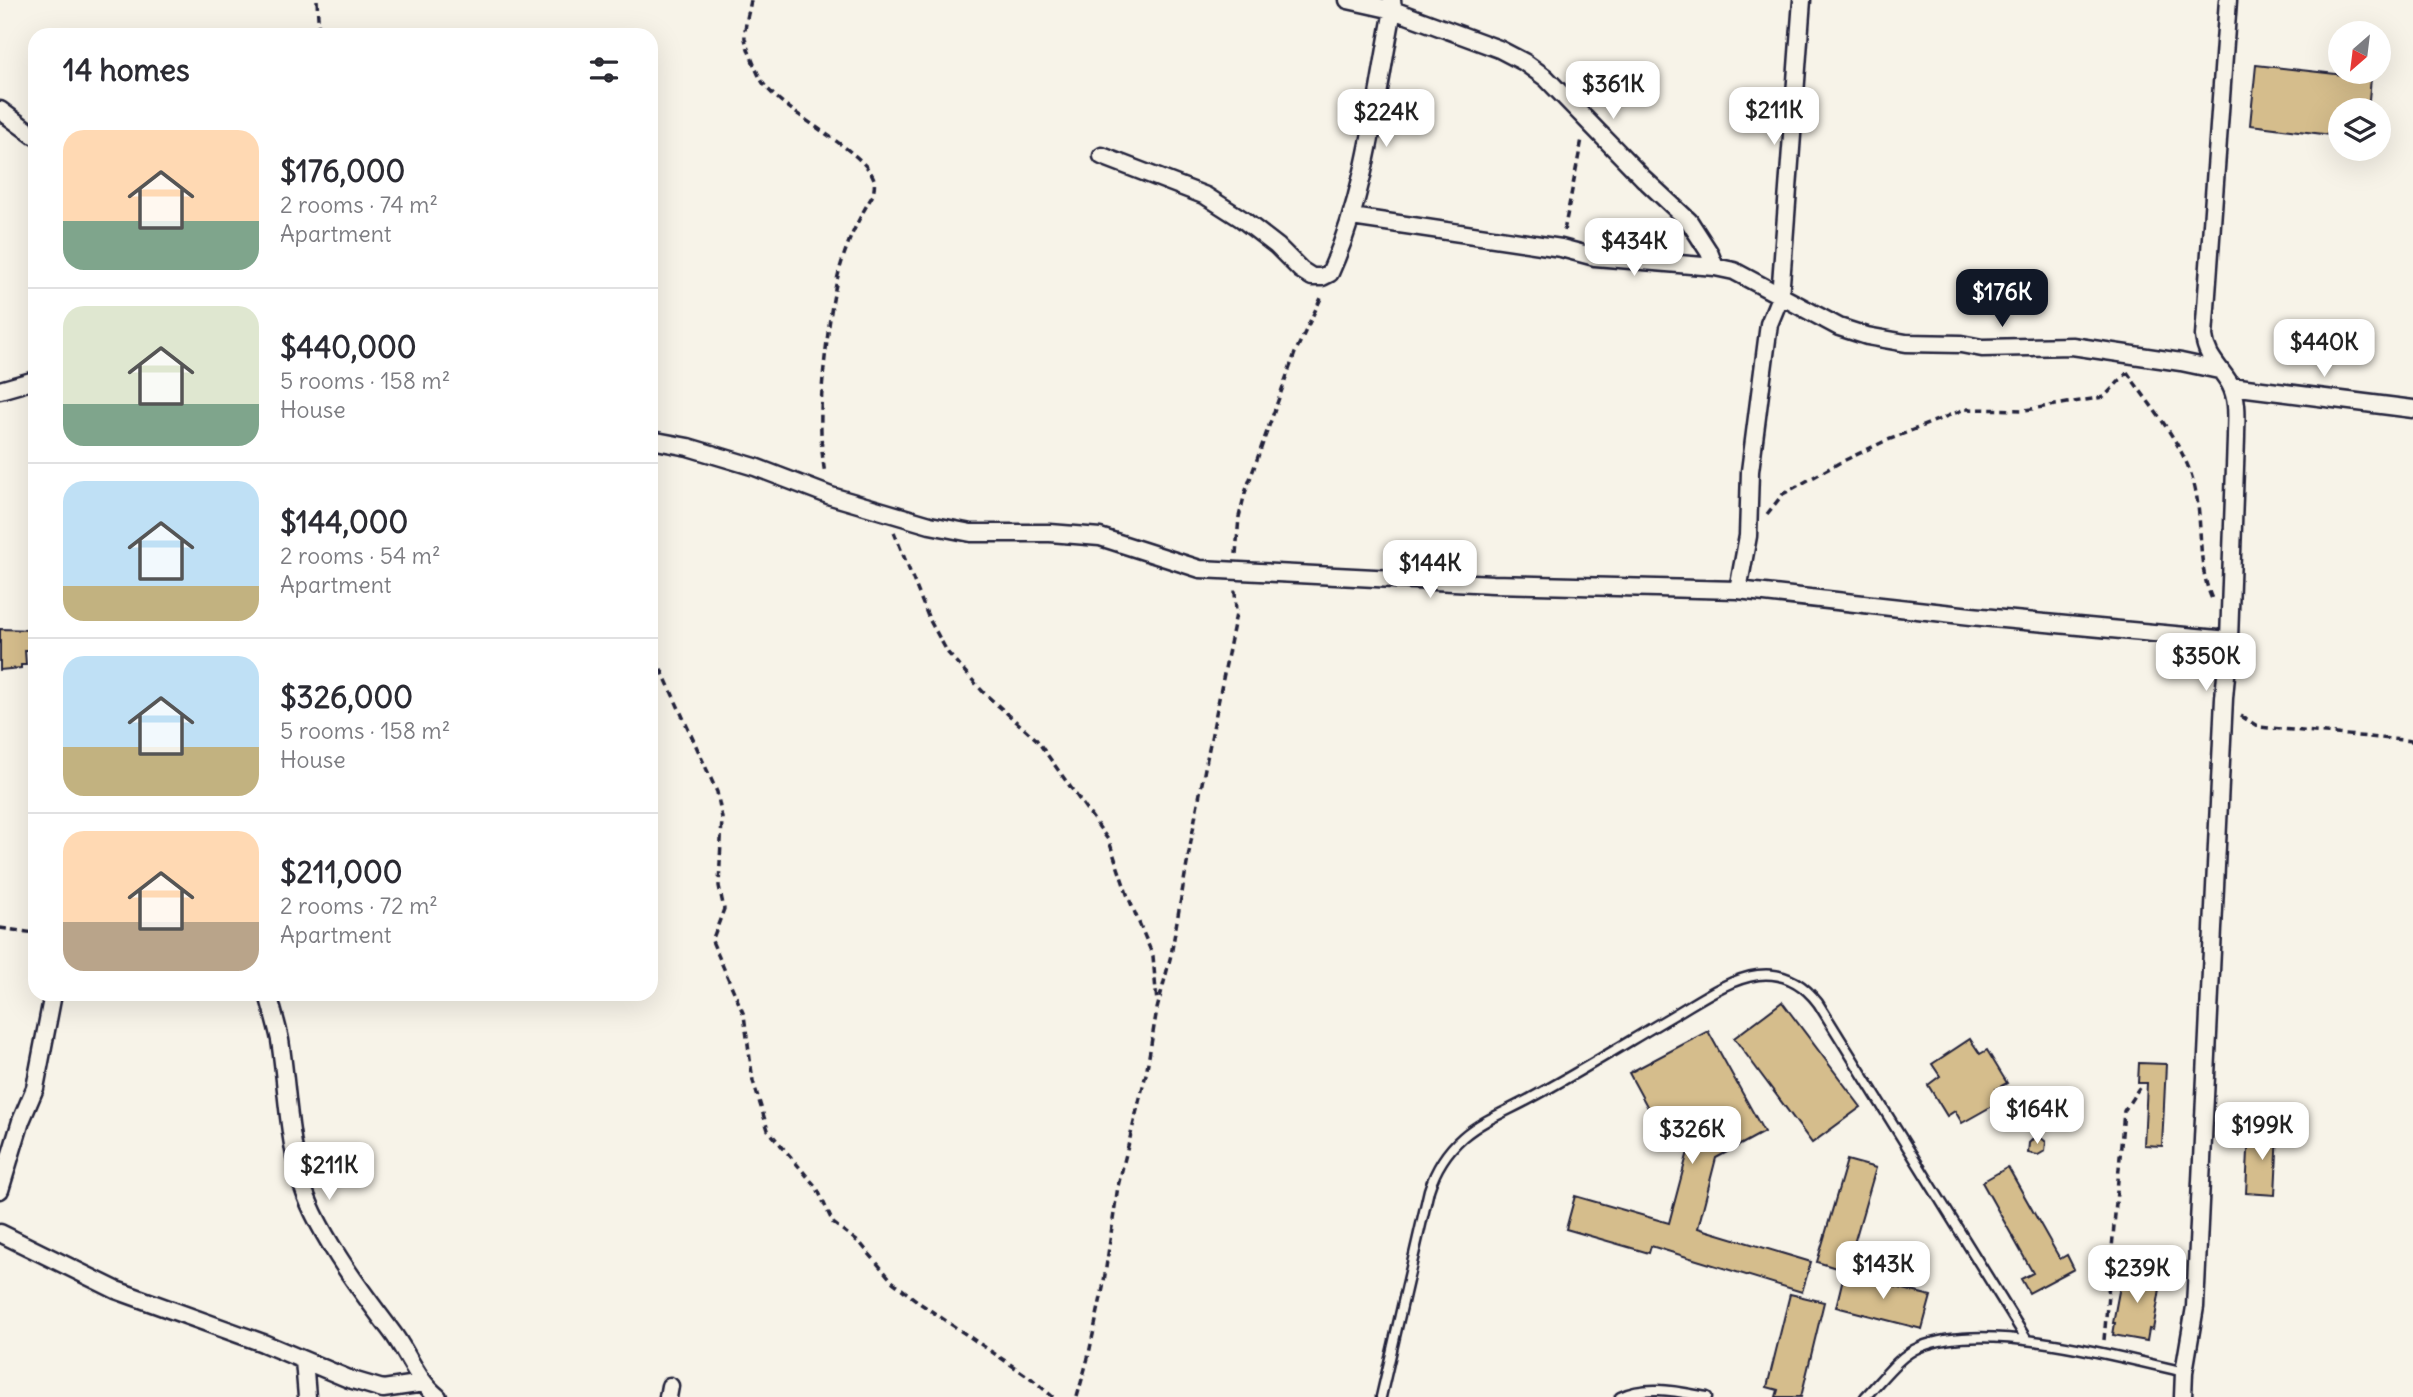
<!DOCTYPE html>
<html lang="en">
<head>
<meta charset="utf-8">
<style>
  :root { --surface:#fff; --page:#f2f2f3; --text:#2b2b33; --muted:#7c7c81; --line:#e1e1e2; --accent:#111827 }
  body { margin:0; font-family:Delius,sans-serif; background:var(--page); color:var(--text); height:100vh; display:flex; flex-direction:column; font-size:26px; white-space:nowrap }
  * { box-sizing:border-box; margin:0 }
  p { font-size:23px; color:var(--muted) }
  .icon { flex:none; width:38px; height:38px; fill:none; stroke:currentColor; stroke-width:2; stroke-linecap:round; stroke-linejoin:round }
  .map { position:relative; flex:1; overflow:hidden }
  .sheet { position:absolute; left:28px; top:28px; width:630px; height:973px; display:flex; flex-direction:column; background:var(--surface); border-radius:21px; box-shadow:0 7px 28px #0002 }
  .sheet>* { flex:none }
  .needle { width:46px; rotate:208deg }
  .controls { position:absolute; left:2328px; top:21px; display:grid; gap:14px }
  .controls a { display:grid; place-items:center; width:63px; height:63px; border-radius:50%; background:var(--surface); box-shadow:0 7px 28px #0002; font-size:35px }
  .price { position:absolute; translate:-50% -60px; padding:0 16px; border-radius:14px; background:#fff; color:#222; font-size:23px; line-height:46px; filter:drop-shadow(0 2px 4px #0008) }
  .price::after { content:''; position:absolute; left:50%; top:42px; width:21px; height:16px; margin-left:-10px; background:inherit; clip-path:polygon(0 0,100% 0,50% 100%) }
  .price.current { background:var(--accent); color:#fff }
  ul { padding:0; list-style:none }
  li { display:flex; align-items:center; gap:21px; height:175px; padding:0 35px }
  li+li { border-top:2px solid var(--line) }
  li span { display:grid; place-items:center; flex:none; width:196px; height:140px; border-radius:21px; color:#555 }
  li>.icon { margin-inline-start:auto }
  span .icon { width:84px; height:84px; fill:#fffc; stroke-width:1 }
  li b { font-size:30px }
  h2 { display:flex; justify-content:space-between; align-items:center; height:84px; padding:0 35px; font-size:30px }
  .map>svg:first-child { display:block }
</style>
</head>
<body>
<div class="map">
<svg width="2413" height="1397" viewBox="0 0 2413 1397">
  <rect width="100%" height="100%" fill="#f7f3e8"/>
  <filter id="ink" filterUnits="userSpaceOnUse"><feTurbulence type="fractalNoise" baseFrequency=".0143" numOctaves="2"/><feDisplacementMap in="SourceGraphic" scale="14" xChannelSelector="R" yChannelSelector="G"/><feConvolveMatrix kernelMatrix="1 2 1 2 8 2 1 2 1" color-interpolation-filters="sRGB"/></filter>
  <g filter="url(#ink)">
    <path fill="#d5bd8c" stroke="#22223b" stroke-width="2" d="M2256 65 2371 78 2368 110H2340V136L2250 125Z
      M0 629 32 630V650H25L26 665H21V668L0 670Z
      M1782 1002 1861 1107 1812 1143 1734 1038Z
      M1708 1031 1764 1132 1716 1158 1698 1228 1811 1262 1802 1292 1651 1246 1649 1253 1566 1229 1575 1196 1669 1223 1694 1129 1667 1143 1629 1073Z
      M1970 1039 1980 1054 1987 1050 2007 1083 1996 1089 2001 1101 1962 1123 1955 1111 1947 1116 1928 1085 1940 1076 1932 1064Z
      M2139 1063 2166 1064 2162 1146 2144 1145 2147 1083H2138Z
      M2249 1130 2278 1131 2275 1195 2246 1193Z
      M2035 1137H2040L2046 1142 2045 1151 2038 1155 2028 1153 2029 1143Z
      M1847 1160 1876 1168 1846 1271 1817 1262Z
      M2008 1167 2060 1259 2067 1255 2074 1269 2029 1293 2021 1279 2033 1273 1982 1182Z
      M2123 1270 2162 1277 2153 1330 2149 1329 2147 1341 2113 1335 2115 1323H2113Z
      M1844 1274 1931 1296 1922 1329 1836 1307Z
      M1790 1294 1824 1302 1801 1397H1776L1778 1390 1767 1387Z"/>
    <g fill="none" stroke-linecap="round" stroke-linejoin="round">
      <defs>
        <path id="service" d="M1381 1397 1429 1190C1436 1168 1446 1152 1463 1137 1484 1119 1510 1110 1533 1097 1580 1072 1626 1043 1672 1016 1698 1001 1728 979 1758 975 1784 972 1803 983 1818 1003L2027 1340
          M1620 1397C1647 1384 1679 1392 1707 1397
          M1865 1397C1881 1381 1899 1355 1920 1347 1984 1320 2117 1356 2184 1372"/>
        <path id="minor" d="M1392 0 1393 10 1499 49 1524 62 1546 78 1643 178 1689 221 1709 252 1715 267 1734 271 1839 327 1867 336 1906 343 1961 344 1982 348 2072 346 2181 362 2219 370
          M0 110 35 136
          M1102 156 1206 196 1242 219 1277 246 1301 270 1312 277H1322L1330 273C1367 191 1376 98 1393 10L1348 0
          M1352 217 1561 248 1595 257 1715 267
          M2231 386 2413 409
          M0 390 35 380
          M651 440 688 447 755 467 831 496 930 525 971 533H1050L1100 537 1200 569 1493 584 1738 590 1971 616 2229 640
          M1738 590 1748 536 1750 471 1769 324 1780 297 1802 0
          M268 994C272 1009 277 1025 280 1040 287 1086 288 1133 300 1177 313 1228 361 1291 392 1332 408 1353 417 1381 438 1397
          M0 1190 21 1121 35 1088 53 994
          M0 1233 116 1290 263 1343 349 1379 383 1389 424 1383
          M304 1360 307 1397
          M668 1397 670 1386
          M2183 1397 2184 1372 2195 1307 2224 698 2229 640 2236 438C2236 419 2239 401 2230 384 2220 367 2206 357 2204 336L2228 0"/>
      </defs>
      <use href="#service" stroke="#22223b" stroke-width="13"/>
      <use href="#minor" stroke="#22223b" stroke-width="21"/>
      <path stroke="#22223b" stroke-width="3.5" stroke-dasharray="7 5" stroke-linecap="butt" d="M317 0 319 35
        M751 0C749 12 744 26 745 38 746 46 758 76 763 83 785 114 864 150 874 179 875 185 874 190 873 195 843 243 835 279 828 333 822 381 817 426 825 474
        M1564 231 1582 139
        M2127 372C2152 409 2188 448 2196 493 2203 529 2197 565 2212 599
        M1767 514 1783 494 1839 463 1883 442 1965 409 2025 410 2104 397 2127 373
        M894 532 929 619 948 653 985 694 1036 739 1109 841 1127 894 1153 956 1157 1003
        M1236 554 1239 517 1245 493 1295 353 1323 294
        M651 647 717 792 722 818 719 886 724 909 712 941 744 1015 753 1081 768 1130 817 1188 833 1223 861 1244 893 1282 921 1304 1032 1379 1053 1397
        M2241 716 2259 727 2413 741
        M0 928 35 933
        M2104 1340 2124 1111 2139 1088
        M1077 1397 1088 1358 1103 1288 1118 1186 1146 1074 1157 1009 1171 955 1196 813 1236 614 1235 590"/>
      <use href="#service" stroke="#f7f3e8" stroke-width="8"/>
      <use href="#minor" stroke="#f7f3e8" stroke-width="16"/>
    </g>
  </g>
</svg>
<div class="controls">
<a><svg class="needle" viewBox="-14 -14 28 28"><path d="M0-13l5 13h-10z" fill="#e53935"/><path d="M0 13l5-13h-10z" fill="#7c7c81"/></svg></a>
<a><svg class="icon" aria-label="layers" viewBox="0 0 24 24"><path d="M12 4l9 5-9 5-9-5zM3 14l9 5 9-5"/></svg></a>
</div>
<b class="price" style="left:1613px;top:121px">$361K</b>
<b class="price" style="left:1774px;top:147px">$211K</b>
<b class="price" style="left:1386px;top:149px">$224K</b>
<b class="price" style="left:1634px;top:278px">$434K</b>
<b class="price current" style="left:2002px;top:329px">$176K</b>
<b class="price" style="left:2324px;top:379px">$440K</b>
<b class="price" style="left:1430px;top:600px">$144K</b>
<b class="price" style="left:2206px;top:693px">$350K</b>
<b class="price" style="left:2037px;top:1146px">$164K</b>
<b class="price" style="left:2262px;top:1162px">$199K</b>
<b class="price" style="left:1692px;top:1166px">$326K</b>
<b class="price" style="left:329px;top:1202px">$211K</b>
<b class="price" style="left:1883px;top:1301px">$143K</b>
<b class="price" style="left:2137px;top:1305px">$239K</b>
<section class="sheet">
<h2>14 homes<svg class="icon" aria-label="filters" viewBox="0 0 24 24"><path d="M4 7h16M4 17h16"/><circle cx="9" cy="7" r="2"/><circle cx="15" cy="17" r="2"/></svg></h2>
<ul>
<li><span style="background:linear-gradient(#ffd9b3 65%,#7fa58c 0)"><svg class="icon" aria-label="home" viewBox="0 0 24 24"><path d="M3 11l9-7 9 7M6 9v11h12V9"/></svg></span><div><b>$176,000</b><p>2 rooms · 74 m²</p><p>Apartment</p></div></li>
<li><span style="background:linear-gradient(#dfe7d0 70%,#7fa58c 0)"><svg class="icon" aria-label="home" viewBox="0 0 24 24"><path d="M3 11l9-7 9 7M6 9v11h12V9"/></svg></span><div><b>$440,000</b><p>5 rooms · 158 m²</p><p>House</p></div></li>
<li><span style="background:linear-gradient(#bfe0f5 75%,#c2b280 0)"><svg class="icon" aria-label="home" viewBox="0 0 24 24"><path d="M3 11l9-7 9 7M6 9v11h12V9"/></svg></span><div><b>$144,000</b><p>2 rooms · 54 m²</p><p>Apartment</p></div></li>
<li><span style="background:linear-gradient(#bfe0f5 65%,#c2b280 0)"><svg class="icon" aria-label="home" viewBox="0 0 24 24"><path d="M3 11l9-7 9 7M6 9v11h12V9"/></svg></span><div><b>$326,000</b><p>5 rooms · 158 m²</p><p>House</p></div></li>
<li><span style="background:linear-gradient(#ffd9b3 65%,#b9a48a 0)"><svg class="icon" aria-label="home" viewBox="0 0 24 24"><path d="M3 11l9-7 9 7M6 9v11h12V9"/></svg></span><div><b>$211,000</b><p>2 rooms · 72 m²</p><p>Apartment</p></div></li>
</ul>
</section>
</div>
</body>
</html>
